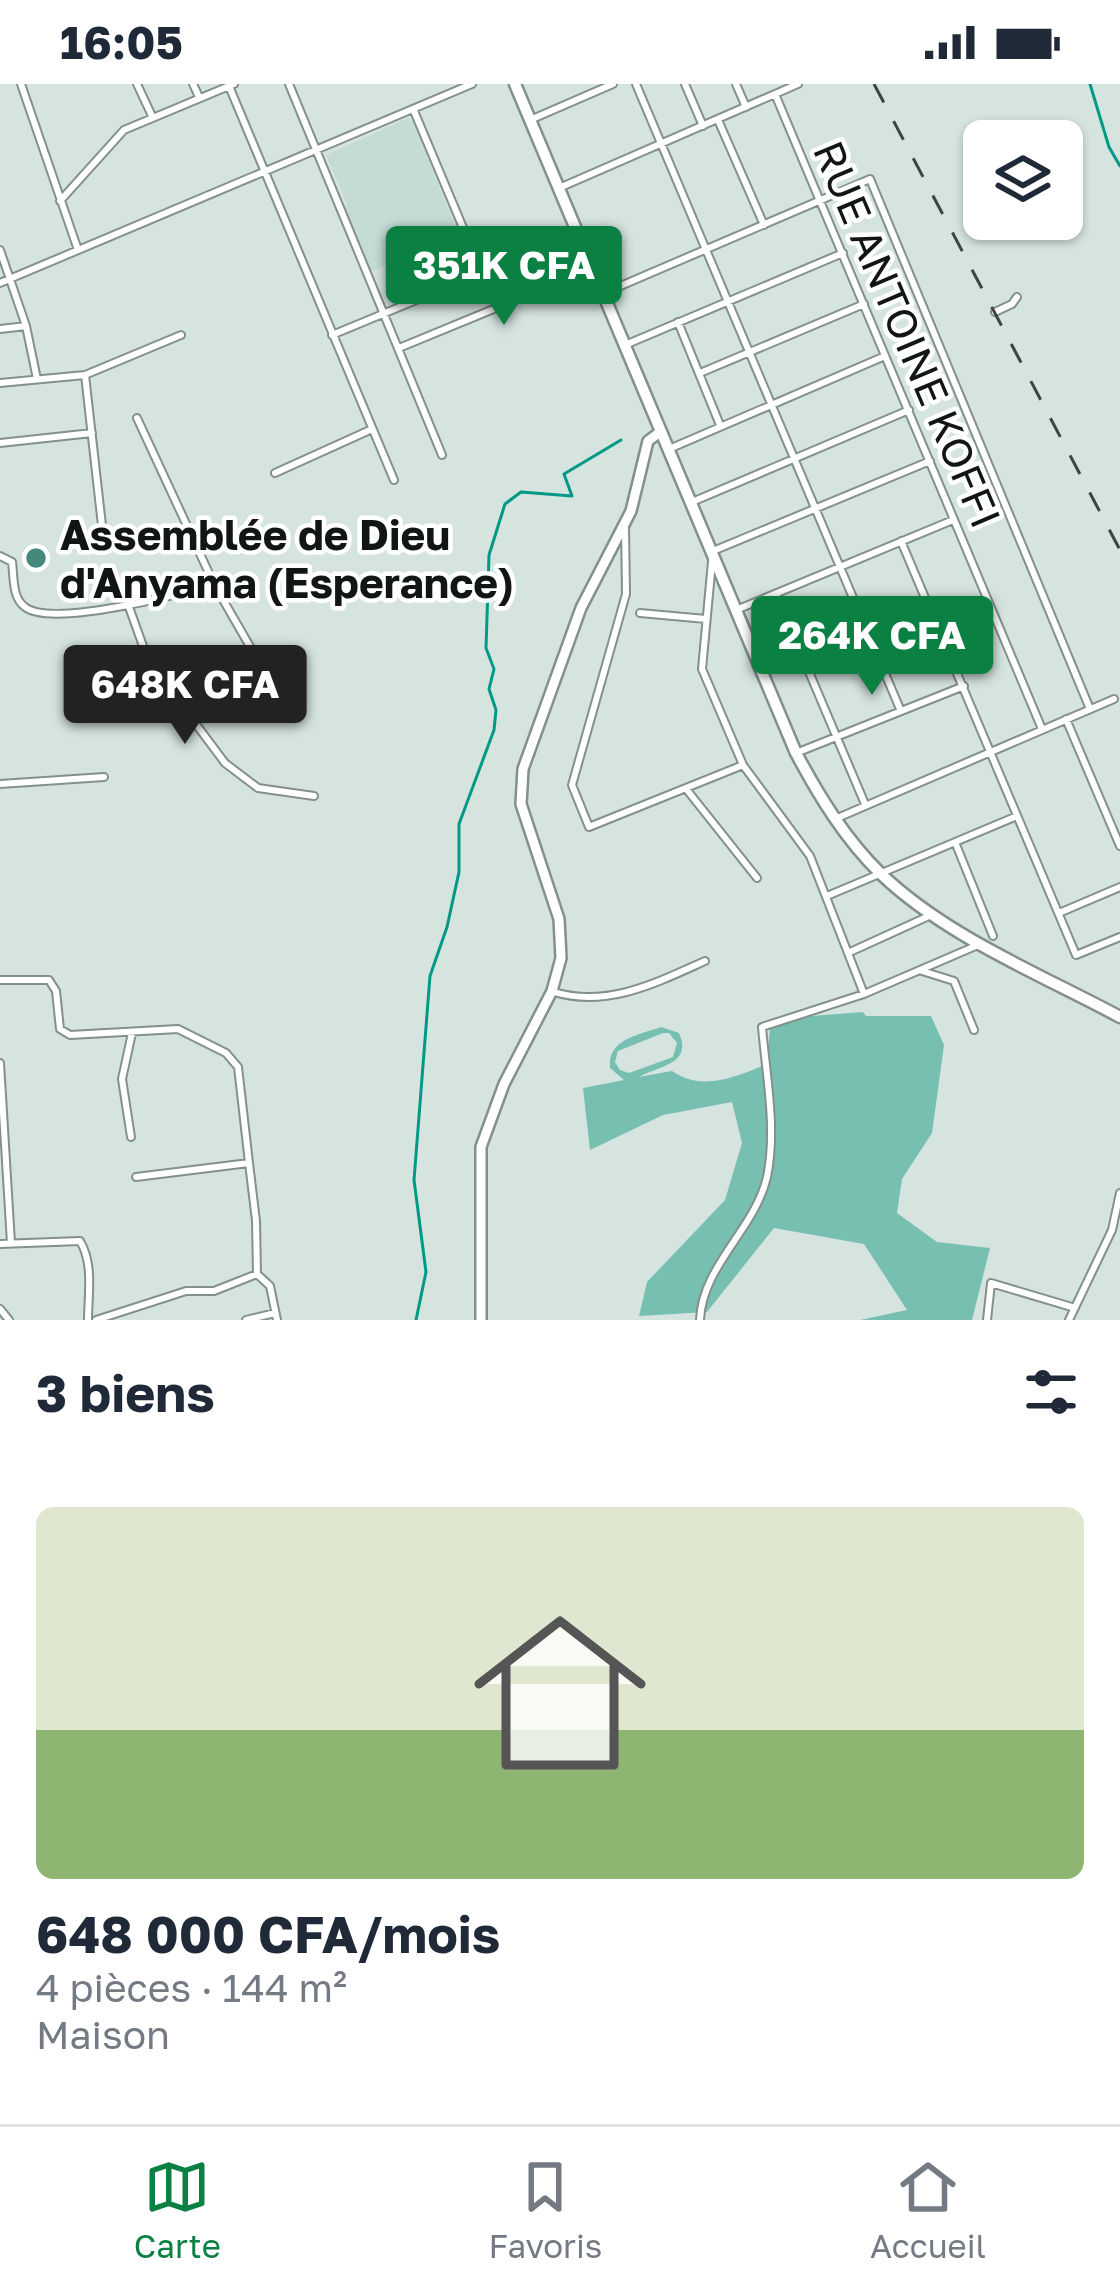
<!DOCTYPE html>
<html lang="fr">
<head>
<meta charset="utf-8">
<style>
  :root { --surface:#fff; --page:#f6f6f7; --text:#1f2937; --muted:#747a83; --line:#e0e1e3; --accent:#0b8043 }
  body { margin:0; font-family:"Golos Text",sans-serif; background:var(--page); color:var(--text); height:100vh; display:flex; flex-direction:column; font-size:45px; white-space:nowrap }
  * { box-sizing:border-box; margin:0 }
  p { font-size:39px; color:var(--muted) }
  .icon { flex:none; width:66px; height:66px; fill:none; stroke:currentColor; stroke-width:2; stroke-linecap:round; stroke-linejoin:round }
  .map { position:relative; height:1236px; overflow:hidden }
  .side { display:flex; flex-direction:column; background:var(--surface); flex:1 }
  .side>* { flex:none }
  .fabs { position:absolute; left:963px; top:36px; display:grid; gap:24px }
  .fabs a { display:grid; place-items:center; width:120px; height:120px; border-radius:18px; background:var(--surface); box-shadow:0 3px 9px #0004; font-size:60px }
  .price { position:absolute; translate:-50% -102px; padding:0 27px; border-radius:12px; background:var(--accent); color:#fff; font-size:39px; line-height:78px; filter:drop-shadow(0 3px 6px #0008) }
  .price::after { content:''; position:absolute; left:50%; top:72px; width:36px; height:27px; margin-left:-18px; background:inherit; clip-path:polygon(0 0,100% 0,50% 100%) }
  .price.current { background:#222; color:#fff }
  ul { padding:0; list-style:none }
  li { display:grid; align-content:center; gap:24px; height:636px; padding:0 36px }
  li span { display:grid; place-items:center; height:372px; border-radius:18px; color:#555 }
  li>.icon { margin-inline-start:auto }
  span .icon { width:216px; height:216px; fill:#fffc; stroke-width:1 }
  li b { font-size:51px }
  h2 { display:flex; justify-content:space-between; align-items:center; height:144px; padding:0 36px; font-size:51px }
  .status { display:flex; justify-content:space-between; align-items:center; height:84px; padding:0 60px; background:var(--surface); direction:ltr }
  .status svg { height:33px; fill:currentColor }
  .dock { display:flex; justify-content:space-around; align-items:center; height:168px; border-top:3px solid var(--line); background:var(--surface); font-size:33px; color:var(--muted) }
  .dock a { display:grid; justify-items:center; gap:6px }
  .dock .current { color:var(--accent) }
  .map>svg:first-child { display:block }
</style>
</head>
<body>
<div class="status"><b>16:05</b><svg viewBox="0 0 49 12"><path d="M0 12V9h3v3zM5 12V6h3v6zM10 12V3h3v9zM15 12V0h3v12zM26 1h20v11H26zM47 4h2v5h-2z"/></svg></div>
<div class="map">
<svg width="1120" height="1236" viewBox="0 0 1120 1236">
  <rect width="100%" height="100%" fill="#d6e4e0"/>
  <path fill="#c4dbd6" d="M408 34 413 37 458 149 368 189 341 124 347 120 326 71Z"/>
  <path fill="#76bfb1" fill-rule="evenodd" d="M863 928 866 932H931L944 961 932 1049 902 1095 897 1129 937 1158 990 1164 972 1236H860L907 1226 864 1160 774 1144 707 1228 639 1232 647 1198 725 1116 742 1059 732 1018 663 1031 590 1066 583 1004 624 996 610 984C607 955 639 951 661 943L679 949C693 980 659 982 639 993L672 987C703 1008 735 993 767 980L770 943 799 933ZM663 949H669L677 959 673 973 629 989 620 986 615 978 618 967Z"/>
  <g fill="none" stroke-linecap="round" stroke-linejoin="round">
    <path stroke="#009986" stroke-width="3" d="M1090 0 1109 63 1120 82
      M416 1236 426 1188 414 1096 430 892 447 843 459 788V740L494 646 496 626 489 605 494 585 486 564 489 471 505 420 521 408 572 412 564 390 621 356"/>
    <defs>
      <path id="street" d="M21 0 78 166
        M137 0 152 32
        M193 0 199 13
        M289 0 442 371
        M636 0 900 625
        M685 0 703 42
        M736 0 746 23
        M229 2 394 396
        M775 10 1042 645
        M414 27 482 189
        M530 36 613 0
        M718 36 764 141
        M559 104 798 0
        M60 117 124 46 234 0
        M0 166 26 242 37 295
        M0 199 472 0
        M604 209 870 95 1090 625
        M995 228 1012 220 1017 213
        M678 238 720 341
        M0 245 26 242
        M332 251 578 149
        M625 261 843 169
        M399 264 593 184
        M700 289 864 220
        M85 291 104 459
        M0 299 85 291 181 251
        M0 359 92 349
        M669 365 885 272
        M275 389 370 346
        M692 418 909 326
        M625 443 626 510 572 701 589 743 743 681
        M901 457 1076 871 1120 853
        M0 472 12 478C14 493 12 514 25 523 52 544 180 510 214 500L137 334
        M214 500 291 634
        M776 510 865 720
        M129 523 148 576 225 679 258 704 314 712
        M736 526 953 436
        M640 529 706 535
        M1066 635 1120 762
        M796 669 964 602
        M0 700 104 693
        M687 706 757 794
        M835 735 1114 615
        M955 758 993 852
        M827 812 1017 732
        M1059 829 1120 803
        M850 868 929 832
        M922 887 954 897 974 946
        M0 896H49L56 907 60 945 70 951 178 945 226 969 238 983 249 1079
        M554 908C607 924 656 899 705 877
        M864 910 810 772 743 681 702 585 713 467 930 377
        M0 979 11 1159
        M131 1053 122 995 132 949
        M136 1093 249 1079 256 1137 257 1190 270 1202 277 1236
        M0 1160 80 1157C94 1180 88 1211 88 1236
        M0 1225 9 1236
        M96 1236 186 1207H214L257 1190
        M246 1236 275 1229
        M700 1236C702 1182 755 1145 767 1093 777 1045 766 991 762 943L864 910 978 861
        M987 1236 991 1199 1075 1224
        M1069 1236 1112 1146 1120 1109"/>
      <path id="secondary" d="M481 1236V1063L504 1000 552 907 561 874 559 835 521 720 523 685 581 524 631 427 648 357 660 348"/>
      <path id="primary" d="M515 0 796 669C819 712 845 755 881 790 947 853 1040 890 1120 933"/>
    </defs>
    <use href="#street" stroke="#83908c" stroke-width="10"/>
    <use href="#secondary" stroke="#83908c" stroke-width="14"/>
    <use href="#primary" stroke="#83908c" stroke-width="15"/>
    <use href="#street" stroke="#fff" stroke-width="6"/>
    <use href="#secondary" stroke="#fff" stroke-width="9"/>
    <use href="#primary" stroke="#fff" stroke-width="10"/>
    <path stroke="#3d4442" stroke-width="3" stroke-dasharray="21 21" stroke-linecap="butt" d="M874 0 1120 466"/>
  </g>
  <circle fill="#45887c" stroke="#fff" stroke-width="4.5" cx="36" cy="474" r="12"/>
  <g text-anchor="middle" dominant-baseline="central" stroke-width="9" stroke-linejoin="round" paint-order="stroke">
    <g font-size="42" fill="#111614" stroke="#fff">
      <text transform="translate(908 250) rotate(67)">RUE ANTOINE KOFFI</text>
    </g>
    <g font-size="42" font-weight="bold" fill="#111614" stroke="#fff" text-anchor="start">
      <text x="60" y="450">Assemblée de Dieu<tspan x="60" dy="48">d'Anyama (Esperance)</tspan></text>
    </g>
  </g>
</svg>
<div class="fabs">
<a><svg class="icon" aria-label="layers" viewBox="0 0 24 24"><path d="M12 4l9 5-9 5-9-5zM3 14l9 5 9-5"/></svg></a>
</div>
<b class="price" style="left:504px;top:244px">351K CFA</b>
<b class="price" style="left:872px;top:614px">264K CFA</b>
<b class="price current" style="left:185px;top:663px">648K CFA</b>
</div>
<section class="side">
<h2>3 biens<svg class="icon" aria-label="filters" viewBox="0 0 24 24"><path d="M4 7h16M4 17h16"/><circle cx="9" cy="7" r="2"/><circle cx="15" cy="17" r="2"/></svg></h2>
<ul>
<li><span style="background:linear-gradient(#dfe7d0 60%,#8fb573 0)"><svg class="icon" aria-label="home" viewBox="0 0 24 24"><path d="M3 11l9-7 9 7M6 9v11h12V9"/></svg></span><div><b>648 000 CFA/mois</b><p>4 pièces · 144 m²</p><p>Maison</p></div></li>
</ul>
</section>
<nav class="dock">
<a class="current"><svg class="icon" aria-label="map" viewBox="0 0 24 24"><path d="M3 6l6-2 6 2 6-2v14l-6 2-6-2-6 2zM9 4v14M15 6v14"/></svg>Carte</a>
<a><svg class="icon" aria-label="saved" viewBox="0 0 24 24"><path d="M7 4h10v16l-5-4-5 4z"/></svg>Favoris</a>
<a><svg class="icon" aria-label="home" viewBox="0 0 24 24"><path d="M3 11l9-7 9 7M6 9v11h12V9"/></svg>Accueil</a>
</nav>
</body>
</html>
